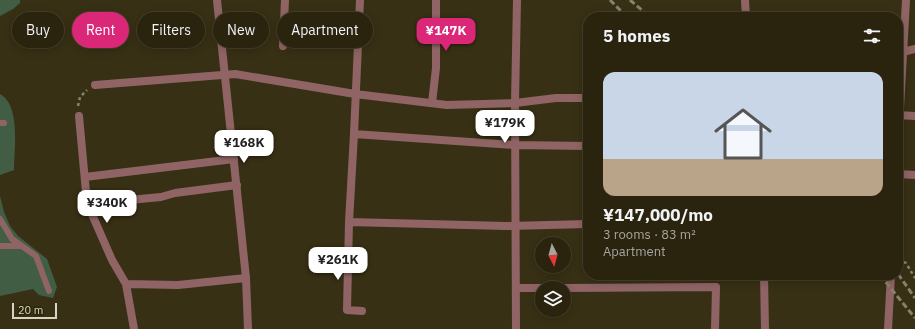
<!DOCTYPE html>
<html lang="en">
<head>
<meta charset="utf-8">
<style>
  :root { --surface:#2a240f; --page:#322c18; --text:#f1f3f6; --muted:#a5a49e; --line:#46412f; --accent:#db2777 }
  body { margin:0; font-family:"IBM Plex Sans",sans-serif; background:var(--page); color:var(--text); height:100vh; display:flex; flex-direction:column; font-size:15px; white-space:nowrap }
  * { box-sizing:border-box; margin:0 }
  p { font-size:13px; color:var(--muted) }
  .icon { flex:none; width:22px; height:22px; fill:none; stroke:currentColor; stroke-width:2; stroke-linecap:round; stroke-linejoin:round }
  .map { position:relative; flex:1; overflow:hidden }
  .drawer { position:absolute; left:583px; top:12px; width:320px; height:268px; display:flex; flex-direction:column; background:var(--surface); border-radius:16px; box-shadow:0 2px 10px #0003,0 0 0 1px var(--line) }
  .drawer>* { flex:none }
  .top-card { position:absolute; left:12px; top:12px; width:380px; height:36px; display:flex; gap:8px }
  .needle { width:26px; rotate:174deg }
  .tools { position:absolute; left:535px; top:237px; display:grid; gap:8px }
  .tools a { display:grid; place-items:center; width:36px; height:36px; border-radius:50%; background:var(--surface); box-shadow:0 2px 10px #0003,0 0 0 1px var(--line); font-size:20px }
  .scale { position:absolute; left:12px; bottom:10px; width:45px; box-sizing:border-box; padding-left:4px; border:2px solid #d8d4c4; border-top:0; font-size:11px; line-height:14px; white-space:nowrap; color:#d8d4c4; -webkit-text-stroke:3px #2e2609; paint-order:stroke }
  .price { position:absolute; translate:-50% -34px; padding:0 9px; border-radius:8px; background:#fff; color:#222; font-size:13px; line-height:26px; filter:drop-shadow(0 1px 2px #0008) }
  .price::after { content:''; position:absolute; left:50%; top:24px; width:12px; height:9px; margin-left:-6px; background:inherit; clip-path:polygon(0 0,100% 0,50% 100%) }
  .price.active { background:var(--accent); color:#fff }
  ul { padding:0; list-style:none }
  li { display:grid; align-content:center; gap:8px; height:212px; padding:0 20px }
  li span { display:grid; place-items:center; height:124px; border-radius:12px; color:#555 }
  li>.icon { margin-inline-start:auto }
  span .icon { width:72px; height:72px; fill:#fffc; stroke-width:1 }
  li b { font-size:17px }
  h2 { display:flex; justify-content:space-between; align-items:center; height:48px; padding:0 20px; font-size:17px }
  .pill { padding:0 14px; border-radius:18px; background:var(--surface); box-shadow:0 2px 10px #0003,0 0 0 1px var(--line); font-size:14px; line-height:36px }
  .pill.active { background:var(--accent); color:#fff }
  .map>svg:first-child { display:block }
</style>
</head>
<body>
<div class="map">
<svg width="915" height="329" viewBox="0 0 915 329">
  <rect width="100%" height="100%" fill="#383014"/>
  <path fill="#415e44" d="M0 0H20V3L13 9 0 16Z
    M0 94C21 106 14 148 14 170L0 175Z
    M0 196 4 212 10 226 18 236 47 259 57 287 53 298 39 295 33 289 0 296Z"/>
  <g fill="none" stroke-linecap="round" stroke-linejoin="round">
    <path stroke="#8a846e" stroke-width="2.5" stroke-dasharray="3 3" stroke-linecap="butt" d="M78 106 80 97 87 90
      M898 260 906 263 915 278"/>
    <path stroke="#906465" stroke-width="6" d="M0 123H4
      M0 219 12 239 36 256 49 291
      M0 246H20"/>
    <path stroke="#906465" stroke-width="8" d="M745 0 746 17
      M283 46 285 0
      M903 52 915 49
      M95 85 235 74 355 94 447 105 515 103 556 98H588
      M432 103 436 68V0
      M898 115 915 116
      M79 116 87 203 112 260 126 284 134 329
      M354 134 360 0
      M898 144 906 0
      M588 146 515 145 354 134 349 222 506 226 588 224
      M898 174 915 175
      M85 177 234 159
      M90 209 108 202 161 197 175 193 237 185
      M349 222 347 310 362 311
      M764 275 765 329
      M126 284 178 285 246 278
      M516 288H542
      M564 288 716 287 715 329
      M516 329 515 103 517 0
      M888 329 891 275"/>
    <path stroke="#906465" stroke-width="8" d="M217 0 246 278 248 329"/>
    <path stroke="#88826c" stroke-width="3" stroke-dasharray="6 3" stroke-linecap="butt" d="M610 0 627 17
      M630 0 650 17
      M898 274 915 298
      M880 275 915 318"/>
  </g>
</svg>
<div class="tools">
<a><svg class="needle" viewBox="-14 -14 28 28"><path d="M0-13l5 13h-10z" fill="#e53935"/><path d="M0 13l5-13h-10z" fill="#a5a49e"/></svg></a>
<a><svg class="icon" aria-label="layers" viewBox="0 0 24 24"><path d="M12 4l9 5-9 5-9-5zM3 14l9 5 9-5"/></svg></a>
</div>
<div class="scale">20 m</div>
<b class="price active" style="left:446px;top:52px">¥147K</b>
<b class="price" style="left:505px;top:144px">¥179K</b>
<b class="price" style="left:244px;top:164px">¥168K</b>
<b class="price" style="left:107px;top:224px">¥340K</b>
<b class="price" style="left:338px;top:281px">¥261K</b>
<div class="top-card">
<a class="pill">Buy</a>
<a class="pill active">Rent</a>
<a class="pill">Filters</a>
<a class="pill">New</a>
<a class="pill">Apartment</a>
</div>
<section class="drawer">
<h2>5 homes<svg class="icon" aria-label="filters" viewBox="0 0 24 24"><path d="M4 7h16M4 17h16"/><circle cx="9" cy="7" r="2"/><circle cx="15" cy="17" r="2"/></svg></h2>
<ul>
<li><span style="background:linear-gradient(#c9d6e8 70%,#b9a48a 0)"><svg class="icon" aria-label="home" viewBox="0 0 24 24"><path d="M3 11l9-7 9 7M6 9v11h12V9"/></svg></span><div><b>¥147,000/mo</b><p>3 rooms · 83 m²</p><p>Apartment</p></div></li>
</ul>
</section>
</div>
</body>
</html>
